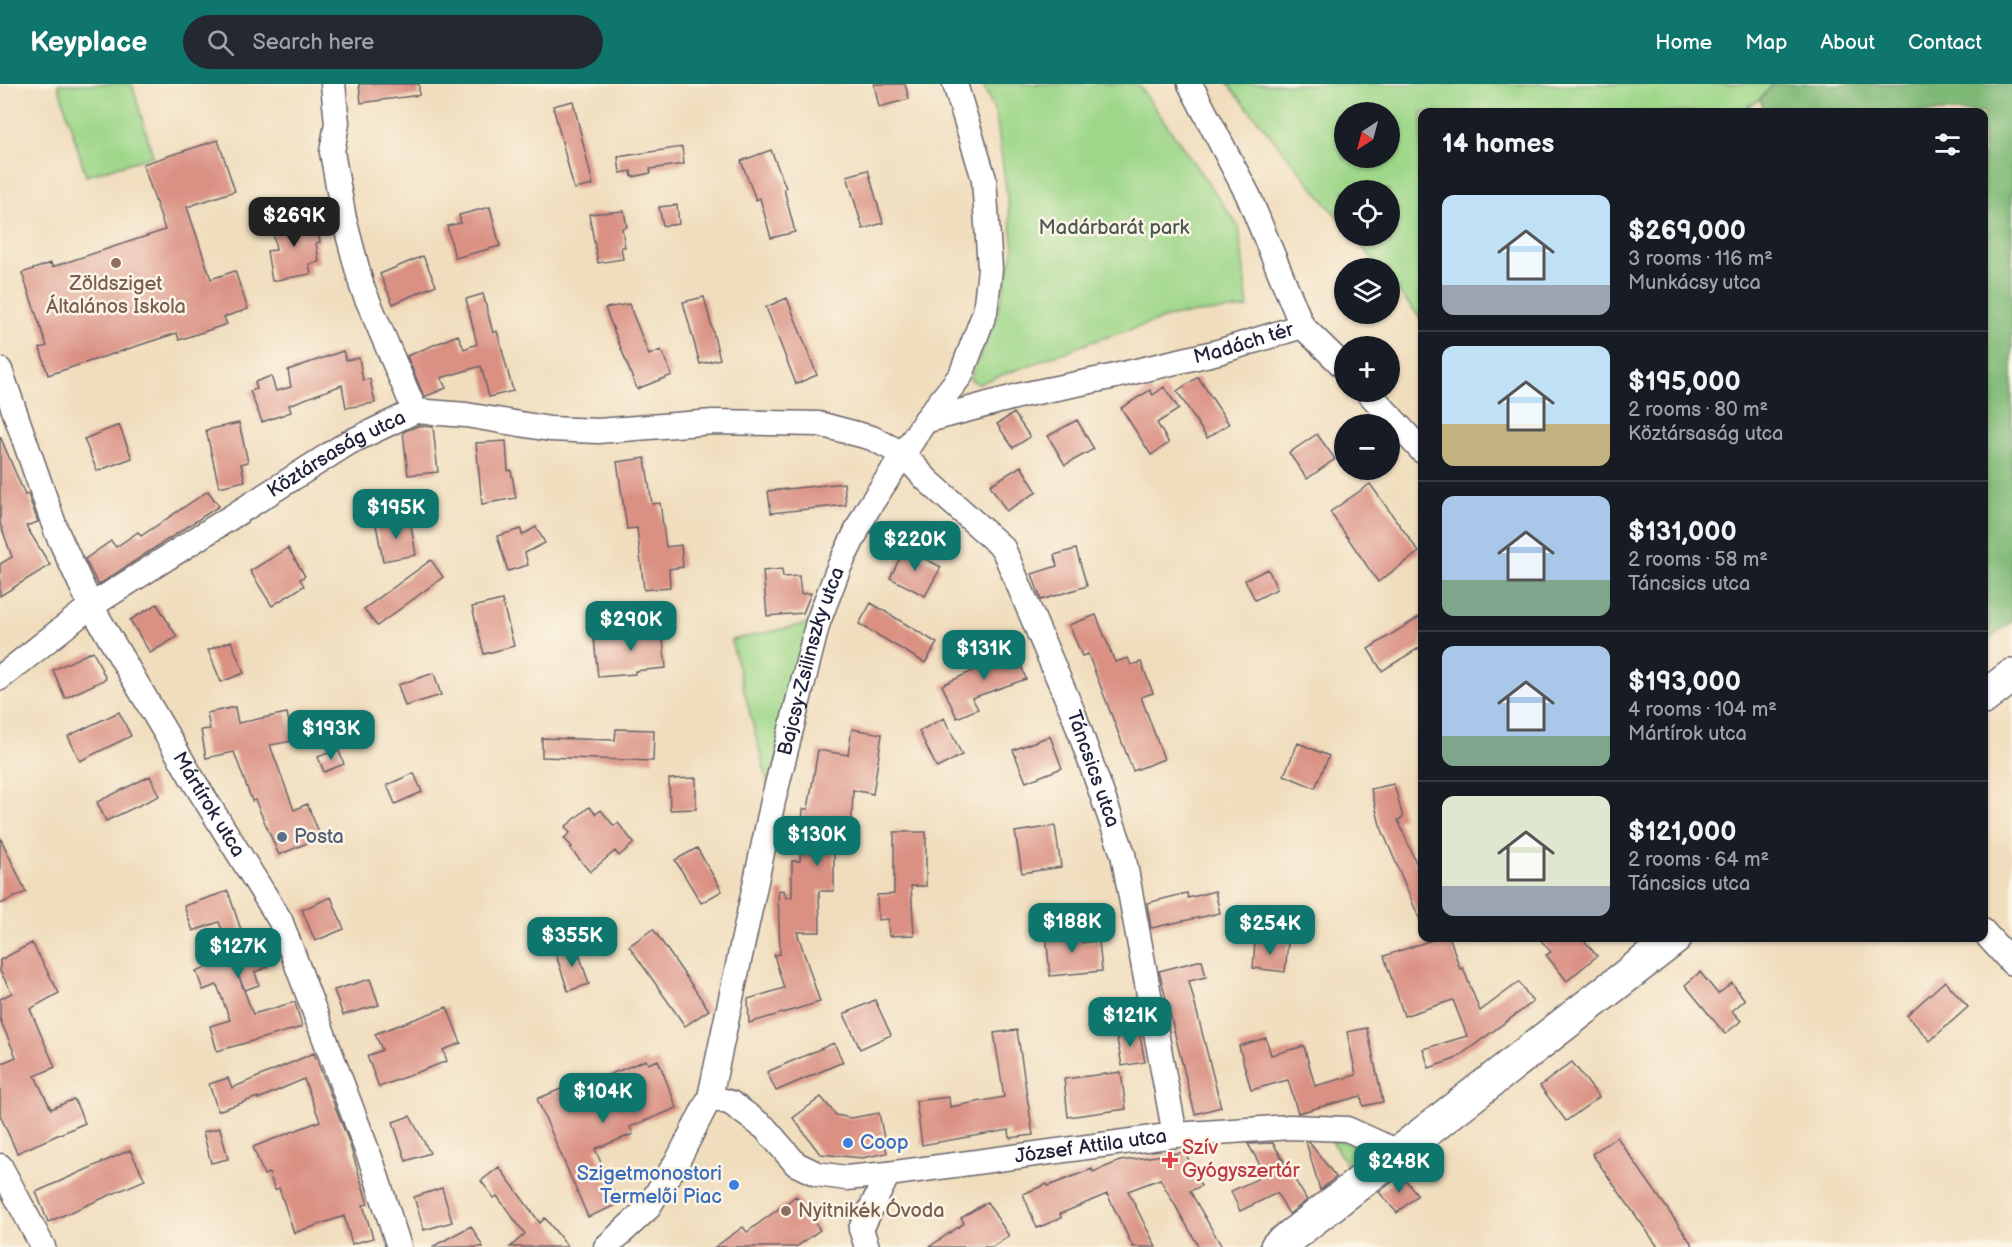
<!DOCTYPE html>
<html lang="en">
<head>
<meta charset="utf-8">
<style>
  :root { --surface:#171b24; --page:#242831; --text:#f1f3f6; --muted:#9ea1a6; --line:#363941; --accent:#0f766e }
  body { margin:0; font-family:"Balsamiq Sans",sans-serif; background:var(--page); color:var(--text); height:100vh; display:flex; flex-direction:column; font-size:22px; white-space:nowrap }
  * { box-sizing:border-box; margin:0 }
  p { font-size:20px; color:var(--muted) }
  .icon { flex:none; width:33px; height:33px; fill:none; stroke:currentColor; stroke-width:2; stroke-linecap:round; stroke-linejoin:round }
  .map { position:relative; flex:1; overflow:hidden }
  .sheet { position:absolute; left:1418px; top:24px; width:570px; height:834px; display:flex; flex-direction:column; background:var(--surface); border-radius:12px; box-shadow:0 2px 4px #0004 }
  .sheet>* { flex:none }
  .needle { width:39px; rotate:216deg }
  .fabs { position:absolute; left:1334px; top:18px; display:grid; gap:12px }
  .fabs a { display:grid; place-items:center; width:66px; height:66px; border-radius:50%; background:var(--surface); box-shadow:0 2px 4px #0004; font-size:30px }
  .price { position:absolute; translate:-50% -51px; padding:0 14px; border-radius:12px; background:var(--accent); color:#fff; font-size:20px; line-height:39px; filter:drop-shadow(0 2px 3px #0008) }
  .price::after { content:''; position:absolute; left:50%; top:36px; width:18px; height:14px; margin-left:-9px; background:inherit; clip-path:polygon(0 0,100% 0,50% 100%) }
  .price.on { background:#222; color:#fff }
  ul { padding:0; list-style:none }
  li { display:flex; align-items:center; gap:18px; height:150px; padding:0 24px }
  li+li { border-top:2px solid var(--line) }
  li span { display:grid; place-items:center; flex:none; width:168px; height:120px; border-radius:12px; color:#555 }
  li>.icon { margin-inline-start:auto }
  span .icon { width:72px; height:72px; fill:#fffc; stroke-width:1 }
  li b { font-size:26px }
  h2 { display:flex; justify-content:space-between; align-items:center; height:72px; padding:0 24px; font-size:26px }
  header { display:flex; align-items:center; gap:36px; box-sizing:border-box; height:84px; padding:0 30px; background:var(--accent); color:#fff }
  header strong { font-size:28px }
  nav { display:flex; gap:33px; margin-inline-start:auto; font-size:21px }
  .search { width:420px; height:54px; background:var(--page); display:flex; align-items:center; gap:15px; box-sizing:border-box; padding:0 21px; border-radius:33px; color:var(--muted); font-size:22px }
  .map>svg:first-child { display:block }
</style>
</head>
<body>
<header>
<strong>Keyplace</strong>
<div class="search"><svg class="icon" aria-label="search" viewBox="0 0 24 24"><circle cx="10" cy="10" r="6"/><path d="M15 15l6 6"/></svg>Search here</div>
<nav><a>Home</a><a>Map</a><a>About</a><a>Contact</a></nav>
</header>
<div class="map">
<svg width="2012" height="1163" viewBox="0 0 2012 1163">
  <rect width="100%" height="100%" fill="#fcf5e5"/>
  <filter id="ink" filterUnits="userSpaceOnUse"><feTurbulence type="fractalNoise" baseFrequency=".0167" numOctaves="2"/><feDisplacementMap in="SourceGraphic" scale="12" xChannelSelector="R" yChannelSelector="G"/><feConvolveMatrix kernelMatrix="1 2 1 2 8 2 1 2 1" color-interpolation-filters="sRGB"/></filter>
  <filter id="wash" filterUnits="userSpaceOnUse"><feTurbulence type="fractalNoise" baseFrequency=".008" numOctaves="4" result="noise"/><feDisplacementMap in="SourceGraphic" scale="24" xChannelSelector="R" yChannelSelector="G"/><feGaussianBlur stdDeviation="1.35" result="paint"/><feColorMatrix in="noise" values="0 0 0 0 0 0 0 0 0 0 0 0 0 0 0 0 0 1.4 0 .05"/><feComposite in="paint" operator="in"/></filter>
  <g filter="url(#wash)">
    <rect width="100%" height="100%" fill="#f0ddbd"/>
    <path fill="#9ed789" stroke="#607c62" stroke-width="1.5" fill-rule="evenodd" d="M58 0H132L153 72 86 92Z
      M983 0H1138L1239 143 1248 224 1176 231 1094 257 978 300 970 295 997 231 1014 163 996 31Z
      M1228 0H1773L1760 15 1739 28H1422L1421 235 1389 196V184H1380L1353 152H1389V106H1344V141ZM1389 28V74H1344V28Z
      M810 539 769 703 731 556Z
      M1331 1056C1348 1059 1356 1059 1358 1078L1351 1088Z"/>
    <path fill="#7eb875" stroke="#506d58" stroke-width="1.5" d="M1773 0H2012V537L1983 561V28H1765L1760 15Z"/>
    <g id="blocks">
      <path fill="#da9184" d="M359 0H419V11L361 19Z
        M874 0H905L909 15 879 23Z
        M573 17 593 101 574 105 553 22Z
        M218 56 235 107 187 123 211 195 235 187 248 225 224 233 227 240 179 256 177 249 48 291 40 264 47 262 22 189 51 179 52 183 165 146 143 80Z
        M682 63 684 80 650 85 651 89 632 93 631 87 620 89 618 73Z
        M771 66 786 104 784 105 795 148 771 154 760 114 756 116 741 77Z
        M868 86 883 139 863 145 847 92Z
        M677 121 679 140 663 142 659 123Z
        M490 123 500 162 455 174 447 142 461 139 459 131Z
        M624 127 627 143 622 144 625 163H621L623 175 598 179 589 130Z
        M315 131 320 158 316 159 319 178 309 180 311 190 272 197 267 167 276 166 271 138Z
        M423 172 436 201 393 220 380 190Z
        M483 210 493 249 497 247 513 307 489 313 481 282 441 294 446 304 424 313 407 272 458 251 464 265 477 260 466 215Z
        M704 213 720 275 700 280 683 218Z
        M787 214 817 291 796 300 766 223Z
        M629 220 649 271 661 266 672 291 637 305 605 224Z
        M343 267 346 276 359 274 363 296 370 295 375 319 346 324 342 301 289 321 291 328 262 338 250 307 257 305 255 298 271 292 276 307 291 303 288 286Z
        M1198 293 1229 340 1207 354 1177 307Z
        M1164 303 1179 325 1157 339 1169 359 1151 371 1121 324 1150 306 1153 311Z
        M1014 329 1030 353 1013 364 997 340Z
        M1077 336 1094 365 1065 381 1048 352Z
        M239 339 248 378 241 380 245 397 219 403 206 346Z
        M119 341 132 374 97 387 84 355Z
        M418 342 433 343 438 388 408 391 403 348Z
        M1317 350 1335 375 1307 395 1289 369Z
        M0 352 25 411 28 410 38 438 26 442 50 481 0 512V480L12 473 0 439Z
        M506 357 508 387 511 386 516 414 482 420 476 359Z
        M645 374 652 420 660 419 666 463 681 461 683 483 669 485 670 503 644 506 637 444 627 445 617 378Z
        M1021 382 1037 408 1006 427 990 401Z
        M844 399 846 421 771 429 768 407Z
        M1370 400 1419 468 1378 498 1330 428Z
        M208 407 219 422 98 501 85 475 111 457 116 463 138 448 141 452Z
        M410 435 416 471 383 477 376 441Z
        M536 443 545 459 525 469 528 481 508 487 497 452 521 445 522 451Z
        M288 464 305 492 300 495 304 502 272 522 250 487Z
        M905 464 941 483 925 512 890 494Z
        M1076 465 1087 502 1041 516 1032 490 1057 482 1054 471Z
        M431 476 443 493 377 542 364 525Z
        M782 485 783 493 799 492 801 510 811 509 803 529 767 532 763 487Z
        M1268 485 1277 505 1255 516 1245 496Z
        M502 516 514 562 484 570 472 523Z
        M871 519 937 559 925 579 859 540Z
        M157 520 177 553 150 569 130 536Z
        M1096 531 1115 578 1128 574 1131 581 1141 578 1153 609 1141 613 1164 675 1133 687 1088 570 1082 572 1069 541Z
        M1422 531V562L1382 587 1368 565Z
        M661 538 666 584 635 587V590L598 593 594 555 639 552 638 540Z
        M231 557 244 589 221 598 208 566Z
        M1015 564 1026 595 972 614 978 625 957 634 942 601 979 584 977 577Z
        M93 567 106 595 65 614 53 586Z
        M434 589 441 611 405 622 398 601Z
        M235 623 238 639 287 629 293 657 270 661 294 726 307 720 321 753 279 771 255 716 252 717 234 668 206 674 201 646 210 645 207 629Z
        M119 628 131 652 80 677 68 652Z
        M944 634 962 671 937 684 919 647Z
        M616 645 654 646 653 677 542 673V654L615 656Z
        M852 645 882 650 873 710 853 706 851 759H834V807H819L820 848H797L820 918 749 939 748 915 784 904 774 871 780 870 778 807 784 806 786 814 792 813V777H800L803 725H808L818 666 848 671Z
        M1050 652 1062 684 1026 698 1013 666Z
        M1298 659 1329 672 1315 704 1284 691Z
        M338 665 344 680 324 688 318 673Z
        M414 689 422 708 395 720 387 701Z
        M150 692 159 712 106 737 97 718Z
        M696 694V725L670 726 669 695Z
        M1394 700 1403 734 1398 736 1422 793V841L1380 741 1371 705Z
        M589 723 596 730 601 726 614 742 618 739 634 759 619 772 615 767 590 788 570 764 572 763 564 754 570 749 565 743Z
        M1055 742 1061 783 1022 789 1015 748Z
        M894 748H926V802H911L914 851 889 852 888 835 878 836 877 811 894 810Z
        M0 753 26 808 0 820Z
        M697 764 722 807 701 819 675 776Z
        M228 807 245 858 257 854 268 883 255 888 259 901 245 906 239 893 253 930 295 918 302 943 217 967 210 942 230 936 217 901 203 906 196 887 233 874 219 838 193 847 184 822Z
        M1215 807 1220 829 1151 844 1147 819 1187 809 1188 814Z
        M331 813 344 845 315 857 302 826Z
        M653 845 709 926 685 942 629 862Z
        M1080 846 1082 859 1099 857 1102 887 1050 892 1046 850Z
        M1438 854H1450L1460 885 1463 884 1480 927 1519 898 1533 918 1455 975 1429 984 1423 965 1467 952 1453 916 1404 932 1384 872Z
        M1539 854H1582L1597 872 1567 897 1546 871 1551 868Z
        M1255 857 1288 859 1285 888 1253 884Z
        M32 859 59 909 30 925 55 983 35 992 51 1025 74 1015 85 1039 17 1069 0 1031V980L16 973 0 935V915L12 909 0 887V876Z
        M576 861 589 900 568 907 555 868Z
        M1202 876 1206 893 1189 897 1221 1023 1195 1030 1159 887Z
        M1700 888 1718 910 1732 899 1745 916 1732 927 1741 937 1725 950 1685 901Z
        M370 895 379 921 343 931 334 906Z
        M1945 897 1968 923 1930 957 1907 931Z
        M875 916 891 951 860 965 844 930Z
        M447 923 461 959 443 966 447 977 379 1003 367 972 382 966 375 950Z
        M1367 944 1383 1018 1363 1022 1361 1012 1298 1029 1288 996 1251 1006 1239 962 1266 954 1271 971 1304 962 1315 1002 1356 991 1347 948Z
        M1017 946 1033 1051 1010 1054 1009 1046 922 1061 916 1017 949 1013 950 1023 1004 1013 994 949Z
        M1139 946 1145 978 1122 982 1116 950Z
        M834 959 843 978 776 1007 767 988Z
        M314 969 349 1058 368 1120 363 1121 373 1154 352 1160 344 1132 294 1149 279 1104 275 1106 269 1089 264 1091 253 1063 320 1037 304 995 258 1015V1013L218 1027 209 1000 228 994 232 1004Z
        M646 976 648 980 658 976 677 1024 630 1043 633 1050 595 1065 619 1120 588 1133 537 1015 568 1002 570 1006Z
        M1572 978 1599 1013 1566 1037 1540 1002Z
        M1121 988 1126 1025 1068 1033 1064 995Z
        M821 1013 836 1031 851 1034 879 1029 887 1069 862 1074 820 1070 793 1034Z
        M410 1032 430 1069 406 1077 393 1038Z
        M220 1044 228 1075 211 1079 203 1048Z
        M1617 1053 1694 1163H1658L1592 1070Z
        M1306 1058H1309L1336 1093 1320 1106Z
        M1273 1059 1307 1116 1289 1130 1277 1109 1240 1127 1231 1107 1266 1091 1248 1060Z
        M130 1066 145 1096 48 1138 36 1108Z
        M1185 1068 1201 1102 1190 1107 1222 1163H1199L1160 1095 1128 1107 1156 1163H1133L1107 1110 1060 1130 1061 1134 1037 1144 1023 1110 1047 1100 1048 1102 1092 1085 1093 1088 1120 1077Z
        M499 1083 540 1139 545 1134 568 1163H510L525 1150 497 1112 494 1114 481 1097Z
        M1401 1091 1418 1111 1397 1129 1379 1108Z
        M442 1104 452 1138 424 1146 414 1113Z
        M796 1112 820 1146 796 1163H715L743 1143 747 1148Z
        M987 1118 1009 1152 992 1163H929L964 1139 961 1134Z
        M471 1142 483 1163H432Z"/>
    </g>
  </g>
  <g filter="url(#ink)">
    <use href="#blocks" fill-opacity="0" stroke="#6a6368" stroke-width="1.5"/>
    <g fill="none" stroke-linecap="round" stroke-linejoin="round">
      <defs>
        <g id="minor">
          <path d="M333 0 337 39 332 68 344 135 362 203 415 327"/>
          <path d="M1190 0 1248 111 1302 242 1344 283"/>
          <path id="s1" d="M0 286 57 449 91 522 195 699 280 836 373 1082 399 1163"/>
          <path d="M1368 308 1422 367"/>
          <path id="s2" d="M925 337 1022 311 1111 293 1218 268 1302 242"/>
          <path id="s3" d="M0 594 91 522 348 359 415 327 466 331 550 345 598 347 713 338 819 340 872 354 903 370 927 396 1003 464 1074 631 1123 770 1175 1051"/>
          <path d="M1983 847 2012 879"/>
          <path id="s4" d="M710 1013 731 1019 765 1044 796 1080 817 1090 846 1094 888 1090 1175 1051 1290 1043 1347 1045 1398 1068"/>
          <path d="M0 1082 43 1163"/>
          <path id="s5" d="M606 1163 647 1125 679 1074 710 1013 773 717 818 538 839 483 867 426 925 337 961 291 985 228 990 185 984 95 955 0"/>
          <path d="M867 1163 861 1145 888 1090"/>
        </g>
        <path id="secondary" d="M1983 614 2012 592
          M1277 1163 1675 854"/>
      </defs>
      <use href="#minor" stroke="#6a6368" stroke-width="27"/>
      <use href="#secondary" stroke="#6a6368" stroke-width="36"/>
      <use href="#minor" stroke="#fff" stroke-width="24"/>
      <use href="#secondary" stroke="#fff" stroke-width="33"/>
    </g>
  </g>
  <g fill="#8d6e63" stroke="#fcf5e5" stroke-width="2">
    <circle cx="116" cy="179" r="6"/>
    <circle cx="786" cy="1127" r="6"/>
  </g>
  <circle fill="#5c6f8a" stroke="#fcf5e5" stroke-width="2" cx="282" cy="753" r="6"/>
  <g fill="#3f7fe0" stroke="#fcf5e5" stroke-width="2">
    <circle cx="848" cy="1059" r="6"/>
    <circle cx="734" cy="1101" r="6"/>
  </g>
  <path fill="#e0444e" stroke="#fcf5e5" stroke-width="2" d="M1167 1067h6v6h6v6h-6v6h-6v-6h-6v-6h6z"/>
  <g text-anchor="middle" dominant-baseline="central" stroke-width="5" stroke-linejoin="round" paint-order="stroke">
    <g font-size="20" fill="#475852" stroke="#fcf5e5">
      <text x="1114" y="144">Madárbarát park</text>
    </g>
    <g font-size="20" fill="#785e54" stroke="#fcf5e5">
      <text x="116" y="200">Zöldsziget<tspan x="116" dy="23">Általános Iskola</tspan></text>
      <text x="798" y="1127" text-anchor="start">Nyitnikék Óvoda</text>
    </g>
    <g font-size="20" fill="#22223b" stroke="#fcf5e5">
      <text stroke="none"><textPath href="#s2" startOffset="328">Madách tér</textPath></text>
      <text stroke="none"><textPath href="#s3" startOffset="405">Köztársaság utca</textPath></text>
      <text stroke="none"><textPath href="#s5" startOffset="632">Bajcsy-Zsilinszky utca</textPath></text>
      <text stroke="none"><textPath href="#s3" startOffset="1366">Táncsics utca</textPath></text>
      <text stroke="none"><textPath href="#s1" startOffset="484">Mártírok utca</textPath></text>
      <text stroke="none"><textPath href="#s4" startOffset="411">József Attila utca</textPath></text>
    </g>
    <g font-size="20" fill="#4e5e75" stroke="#fcf5e5" text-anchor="start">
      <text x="294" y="753">Posta</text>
    </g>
    <g font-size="20" fill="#366cbe" stroke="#fcf5e5" text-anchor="start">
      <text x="860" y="1059">Coop</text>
      <text x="722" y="1090" text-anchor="end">Szigetmonostori<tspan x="722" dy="23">Termelői Piac</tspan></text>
    </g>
    <g font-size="20" fill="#be3a42" stroke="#fcf5e5" text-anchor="start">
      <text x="1182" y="1064">Szív<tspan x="1182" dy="23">Gyógyszertár</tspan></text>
    </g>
  </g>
</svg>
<div class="fabs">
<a><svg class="needle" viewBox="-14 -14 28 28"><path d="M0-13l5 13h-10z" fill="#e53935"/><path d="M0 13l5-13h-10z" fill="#9ea1a6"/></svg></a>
<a><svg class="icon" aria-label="locate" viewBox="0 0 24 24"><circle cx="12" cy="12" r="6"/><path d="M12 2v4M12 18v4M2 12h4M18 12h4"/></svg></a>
<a><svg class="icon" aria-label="layers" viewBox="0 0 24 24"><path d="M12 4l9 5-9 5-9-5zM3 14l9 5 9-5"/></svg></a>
<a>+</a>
<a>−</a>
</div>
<b class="price on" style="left:294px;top:164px">$269K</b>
<b class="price" style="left:396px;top:456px">$195K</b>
<b class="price" style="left:915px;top:488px">$220K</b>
<b class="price" style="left:631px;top:568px">$290K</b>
<b class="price" style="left:984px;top:597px">$131K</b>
<b class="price" style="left:331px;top:677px">$193K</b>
<b class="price" style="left:817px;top:783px">$130K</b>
<b class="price" style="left:1072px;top:870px">$188K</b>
<b class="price" style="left:1270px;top:872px">$254K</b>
<b class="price" style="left:572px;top:884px">$355K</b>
<b class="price" style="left:238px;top:895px">$127K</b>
<b class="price" style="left:1130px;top:964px">$121K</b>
<b class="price" style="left:603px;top:1040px">$104K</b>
<b class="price" style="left:1399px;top:1110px">$248K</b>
<section class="sheet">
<h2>14 homes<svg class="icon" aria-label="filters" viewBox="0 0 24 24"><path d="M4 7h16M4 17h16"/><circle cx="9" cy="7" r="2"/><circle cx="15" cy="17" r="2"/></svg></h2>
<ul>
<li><span style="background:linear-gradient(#bfe0f5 75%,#9aa5b1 0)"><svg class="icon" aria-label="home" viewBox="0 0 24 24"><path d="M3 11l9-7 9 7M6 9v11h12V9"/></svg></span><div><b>$269,000</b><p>3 rooms · 116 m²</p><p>Munkácsy utca</p></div></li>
<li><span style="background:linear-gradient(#bfe0f5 65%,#c2b280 0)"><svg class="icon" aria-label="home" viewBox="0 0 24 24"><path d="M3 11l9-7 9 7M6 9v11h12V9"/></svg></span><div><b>$195,000</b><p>2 rooms · 80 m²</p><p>Köztársaság utca</p></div></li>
<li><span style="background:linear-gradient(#a9c7e8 70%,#7fa58c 0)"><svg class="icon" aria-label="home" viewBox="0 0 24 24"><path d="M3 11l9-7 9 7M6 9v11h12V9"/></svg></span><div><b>$131,000</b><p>2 rooms · 58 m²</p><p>Táncsics utca</p></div></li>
<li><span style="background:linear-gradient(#a9c7e8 75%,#7fa58c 0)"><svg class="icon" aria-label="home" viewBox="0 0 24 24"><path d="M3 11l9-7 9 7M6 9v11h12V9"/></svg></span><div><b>$193,000</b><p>4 rooms · 104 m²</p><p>Mártírok utca</p></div></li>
<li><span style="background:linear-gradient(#dfe7d0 75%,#9aa5b1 0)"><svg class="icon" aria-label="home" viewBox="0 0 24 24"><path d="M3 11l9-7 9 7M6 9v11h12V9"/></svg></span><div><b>$121,000</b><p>2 rooms · 64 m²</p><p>Táncsics utca</p></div></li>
</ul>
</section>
</div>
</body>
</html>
